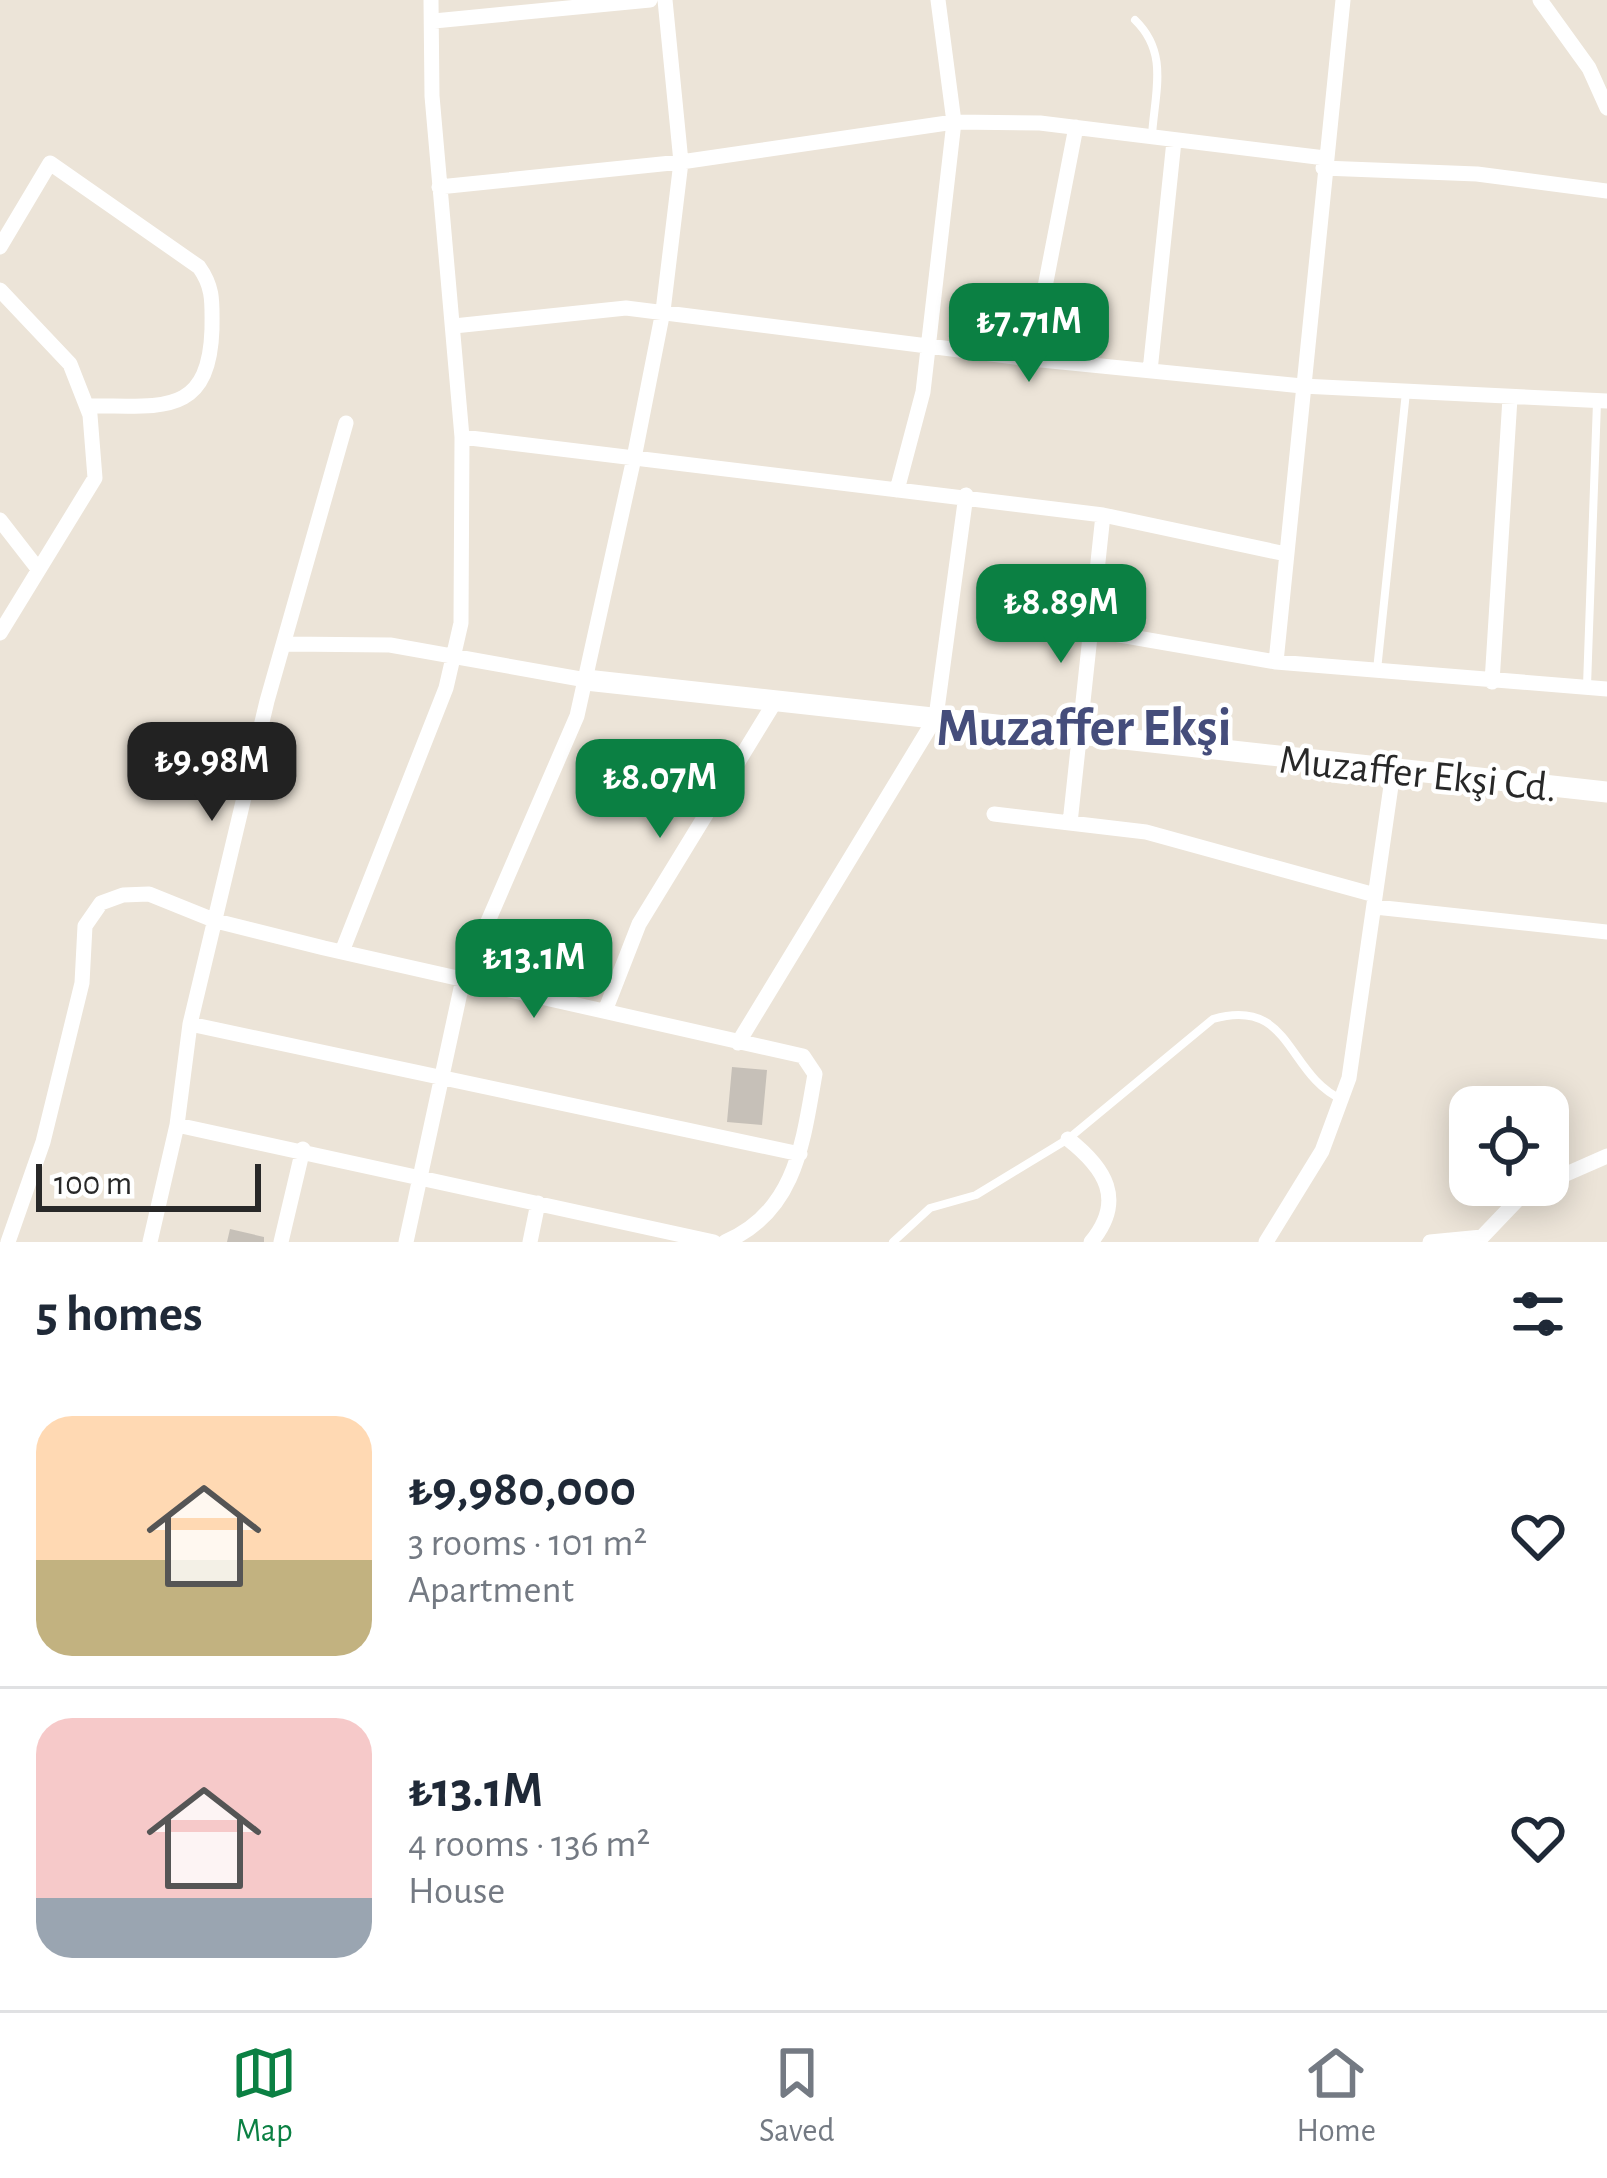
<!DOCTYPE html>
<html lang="en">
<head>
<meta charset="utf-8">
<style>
  :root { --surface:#fff; --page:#f2f2f3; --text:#1f2937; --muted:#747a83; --line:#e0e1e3; --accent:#0b8043 }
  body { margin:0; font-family:"Alegreya Sans",sans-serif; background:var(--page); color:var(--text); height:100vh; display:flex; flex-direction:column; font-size:45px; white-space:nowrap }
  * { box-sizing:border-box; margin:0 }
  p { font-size:39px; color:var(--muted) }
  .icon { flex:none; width:66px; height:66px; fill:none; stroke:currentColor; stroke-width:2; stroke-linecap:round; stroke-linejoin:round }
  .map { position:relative; height:1242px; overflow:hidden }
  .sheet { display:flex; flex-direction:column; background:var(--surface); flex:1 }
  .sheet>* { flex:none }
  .controls { position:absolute; left:1449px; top:1086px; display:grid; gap:24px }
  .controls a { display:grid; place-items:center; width:120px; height:120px; border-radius:24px; background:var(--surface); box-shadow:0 6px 30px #0003; font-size:60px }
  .scale { position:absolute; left:36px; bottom:30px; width:225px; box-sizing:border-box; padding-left:12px; border:6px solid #282828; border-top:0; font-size:33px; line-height:42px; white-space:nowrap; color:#282828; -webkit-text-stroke:9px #fff; paint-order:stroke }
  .price { position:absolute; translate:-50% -102px; padding:0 27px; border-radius:24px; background:var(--accent); color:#fff; font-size:39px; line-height:78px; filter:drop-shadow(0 3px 6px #0008) }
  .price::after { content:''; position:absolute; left:50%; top:72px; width:36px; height:27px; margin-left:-18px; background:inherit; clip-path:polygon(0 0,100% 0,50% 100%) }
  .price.on { background:#222; color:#fff }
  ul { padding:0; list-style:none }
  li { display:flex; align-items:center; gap:36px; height:300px; padding:0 36px }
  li+li { border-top:3px solid var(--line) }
  li span { display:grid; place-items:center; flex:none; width:336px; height:240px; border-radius:36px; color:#555 }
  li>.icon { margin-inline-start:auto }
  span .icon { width:144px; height:144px; fill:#fffc; stroke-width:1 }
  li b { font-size:51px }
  h2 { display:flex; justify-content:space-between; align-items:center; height:144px; padding:0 36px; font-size:51px }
  .menu { display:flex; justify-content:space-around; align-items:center; height:168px; border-top:3px solid var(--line); background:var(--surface); font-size:33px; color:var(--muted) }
  .menu a { display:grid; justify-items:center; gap:6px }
  .menu .on { color:var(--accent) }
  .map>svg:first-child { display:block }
</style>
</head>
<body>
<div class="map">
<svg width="1607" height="1242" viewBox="0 0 1607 1242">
  <rect width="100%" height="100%" fill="#ece4d8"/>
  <path fill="#c6c0b8" d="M732 1067 767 1070 762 1125 727 1122Z
    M230 1229 264 1237V1242H227Z"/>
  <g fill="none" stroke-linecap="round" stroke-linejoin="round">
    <path stroke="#fff" stroke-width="8" d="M1135 20C1169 53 1155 91 1152 135
      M1377 670 1406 392
      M1587 686 1597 402
      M893 1242 930 1208 976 1195 1068 1139 1213 1019C1292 996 1286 1075 1343 1100"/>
    <path stroke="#fff" stroke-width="15" d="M1540 0 1589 68 1607 108
      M434 21 650 0
      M1323 168 1477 174 1607 191
      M439 187 681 162 954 122 1040 123 1325 158
      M0 247 50 163 199 267C214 288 212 303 212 329 209 419 159 405 87 406
      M0 290 70 364 90 415 95 478 0 633
      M454 326 626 308 1031 359 1302 386 1607 401
      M1031 359 1076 127
      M1150 371 1174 141
      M462 437 1103 515 1286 554
      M897 490 923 392 954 122 938 0
      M0 520 38 569
      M1091 630 1276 662 1607 689
      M286 644 390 645 586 680
      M1276 662 1343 0
      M1492 682 1510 398
      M994 814 1146 832 1375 895
      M1070 823 1103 515
      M1375 907 1607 932
      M343 949 446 688 461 623 462 437 432 96 431 0
      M605 1011 639 924 776 700
      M190 1024 800 1154
      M738 1043 936 717 966 495
      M177 1125 714 1242
      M1068 1139C1105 1168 1126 1200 1091 1242
      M1548 1182 1607 1156
      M8 1242 43 1142 82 983 85 926 101 903 123 895 149 894 216 921 324 948 803 1056 815 1074C803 1142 796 1212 725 1242
      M150 1242 177 1125 190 1024 267 701 346 423
      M281 1242 303 1149
      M406 1242 463 979 577 716 634 458 663 311 681 162 665 0
      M530 1242 538 1203
      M1266 1242 1322 1151 1349 1078 1393 772
      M1430 1242 1482 1237 1525 1192 1541 1185"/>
    <path stroke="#fff" stroke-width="21" d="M586 680 1607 792"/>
  </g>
  <g text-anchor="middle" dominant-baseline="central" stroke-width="9" stroke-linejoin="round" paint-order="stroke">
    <g font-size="42" fill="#282828" stroke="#fff">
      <text transform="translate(1418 774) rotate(6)">Muzaffer Ekşi Cd.</text>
    </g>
    <g font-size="54" font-weight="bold" fill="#454d7b" stroke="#fff">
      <text x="1084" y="729">Muzaffer Ekşi</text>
    </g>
  </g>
</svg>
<div class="controls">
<a><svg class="icon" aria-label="locate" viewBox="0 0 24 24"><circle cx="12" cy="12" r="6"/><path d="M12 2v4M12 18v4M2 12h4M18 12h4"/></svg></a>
</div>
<div class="scale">100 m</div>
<b class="price" style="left:1029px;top:385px">₺7.71M</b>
<b class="price" style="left:1061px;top:666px">₺8.89M</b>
<b class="price on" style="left:212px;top:824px">₺9.98M</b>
<b class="price" style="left:660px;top:841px">₺8.07M</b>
<b class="price" style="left:534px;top:1021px">₺13.1M</b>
</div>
<section class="sheet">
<h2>5 homes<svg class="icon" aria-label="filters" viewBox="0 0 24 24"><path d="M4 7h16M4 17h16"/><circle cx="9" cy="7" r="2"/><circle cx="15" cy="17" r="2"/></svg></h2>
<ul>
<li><span style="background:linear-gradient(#ffd9b3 60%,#c2b280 0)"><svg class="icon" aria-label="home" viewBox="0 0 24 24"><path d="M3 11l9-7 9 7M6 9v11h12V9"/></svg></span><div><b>₺9,980,000</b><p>3 rooms · 101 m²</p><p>Apartment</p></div><svg class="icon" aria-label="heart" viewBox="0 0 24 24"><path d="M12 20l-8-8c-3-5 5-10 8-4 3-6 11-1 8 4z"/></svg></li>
<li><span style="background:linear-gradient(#f6c9c9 75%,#9aa5b1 0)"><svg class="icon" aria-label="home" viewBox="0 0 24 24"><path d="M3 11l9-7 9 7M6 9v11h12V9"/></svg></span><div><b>₺13.1M</b><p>4 rooms · 136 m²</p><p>House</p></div><svg class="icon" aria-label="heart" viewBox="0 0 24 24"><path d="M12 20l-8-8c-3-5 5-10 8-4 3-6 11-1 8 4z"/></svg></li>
</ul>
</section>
<nav class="menu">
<a class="on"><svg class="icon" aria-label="map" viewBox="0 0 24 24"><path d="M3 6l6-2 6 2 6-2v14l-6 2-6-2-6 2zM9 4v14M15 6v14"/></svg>Map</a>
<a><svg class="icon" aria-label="saved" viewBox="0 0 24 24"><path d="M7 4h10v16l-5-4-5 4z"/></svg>Saved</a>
<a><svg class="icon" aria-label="home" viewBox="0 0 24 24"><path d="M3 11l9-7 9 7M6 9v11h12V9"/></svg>Home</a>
</nav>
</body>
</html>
